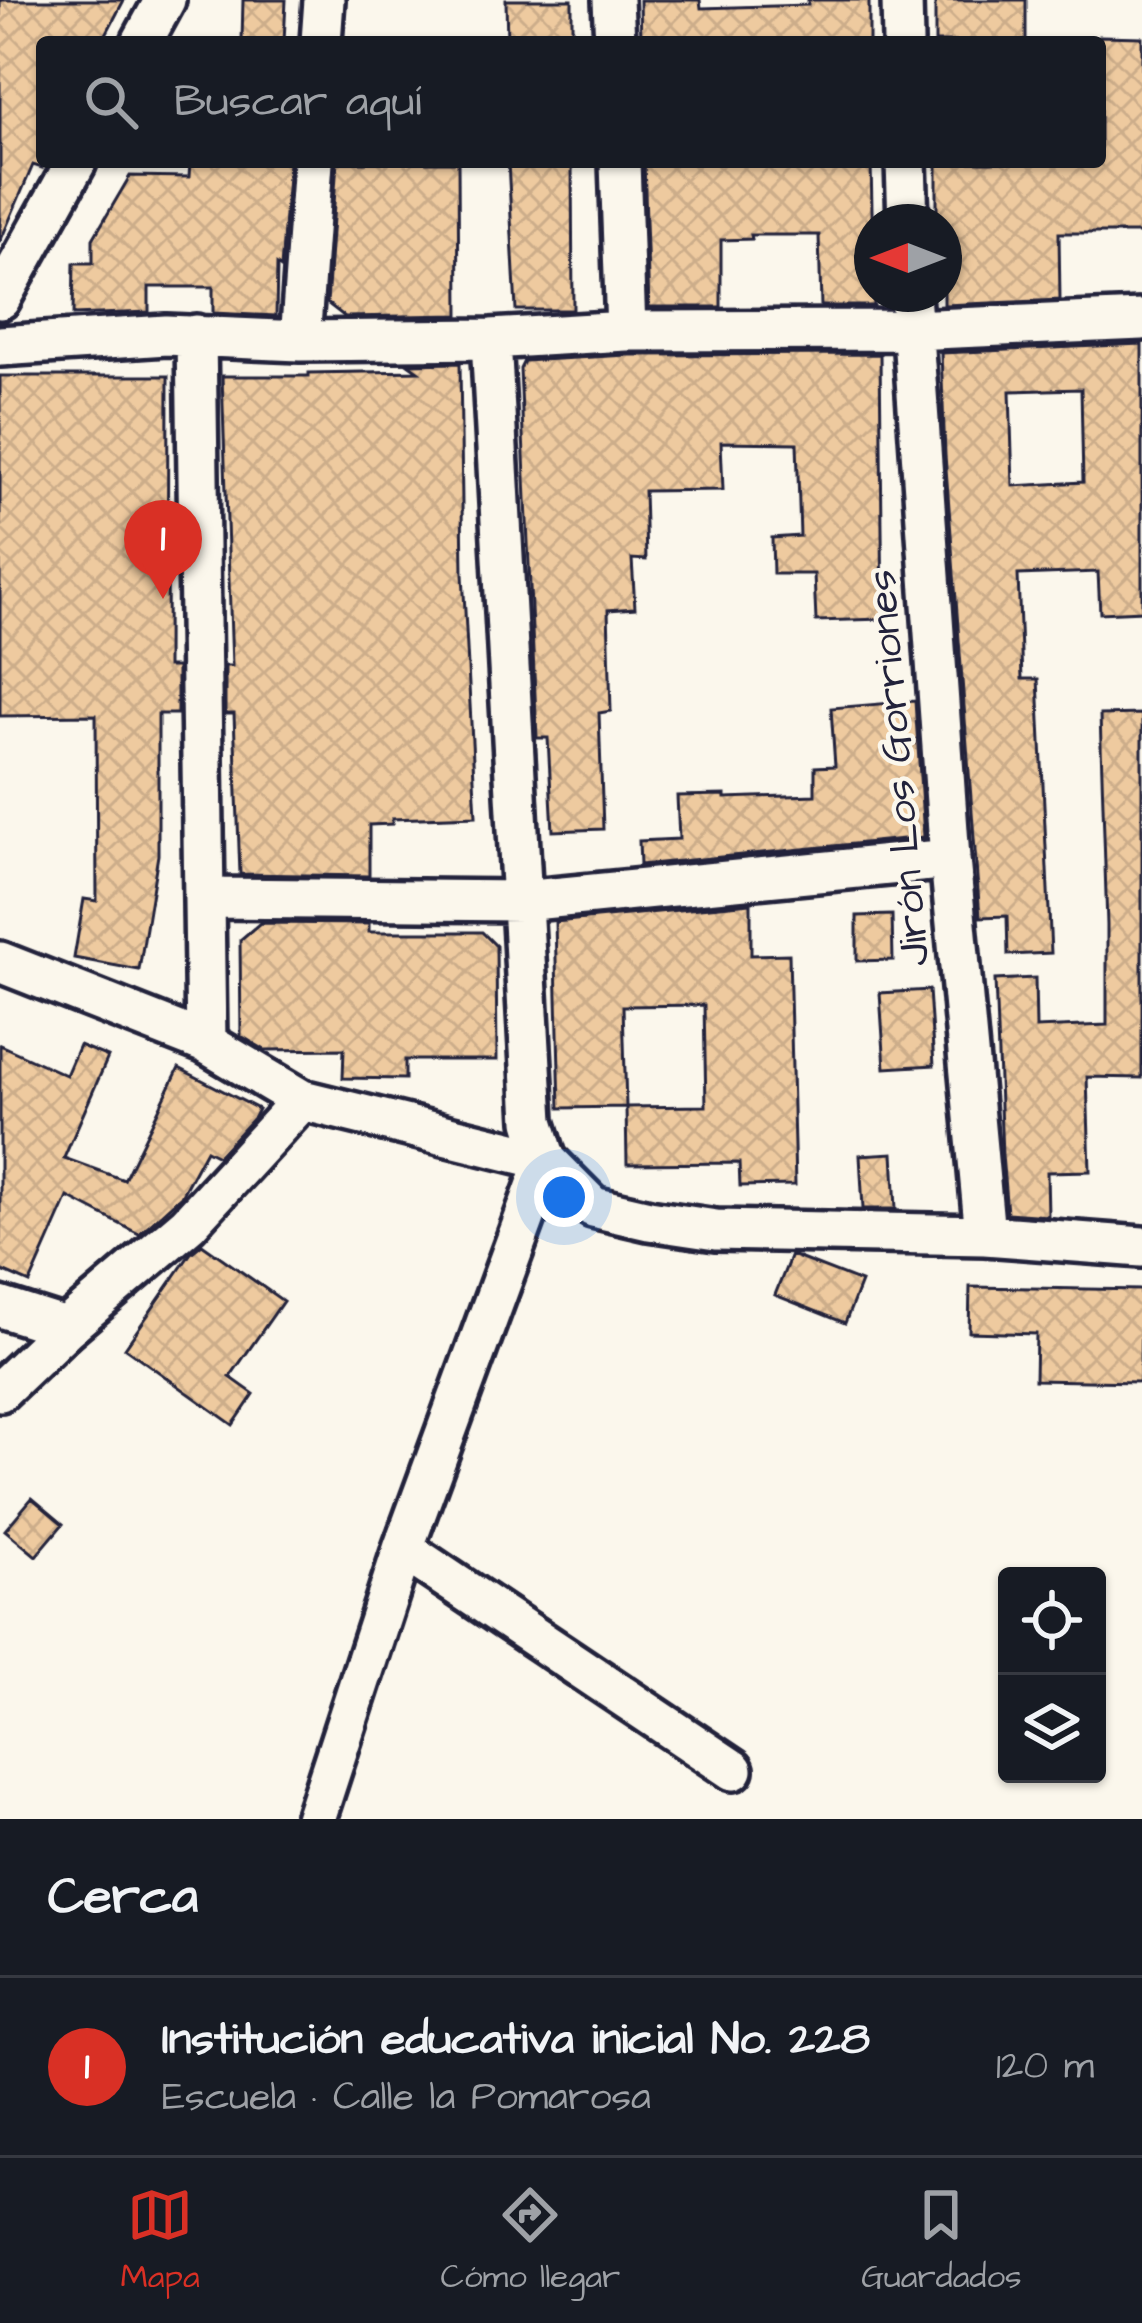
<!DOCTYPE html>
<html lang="es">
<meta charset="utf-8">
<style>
:root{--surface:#171b24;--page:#20242c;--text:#f1f3f6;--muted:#9ea1a6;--line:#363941;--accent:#d93025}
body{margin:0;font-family:"Architects Daughter",sans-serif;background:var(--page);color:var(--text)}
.controls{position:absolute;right:36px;bottom:36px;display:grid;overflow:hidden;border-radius:12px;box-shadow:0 3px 9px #0004}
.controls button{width:108px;height:108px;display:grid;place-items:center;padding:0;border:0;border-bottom:3px solid var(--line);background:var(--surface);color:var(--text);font:60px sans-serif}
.compass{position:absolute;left:854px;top:204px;width:108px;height:108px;border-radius:50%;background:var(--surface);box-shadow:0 3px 9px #0004;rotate:270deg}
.you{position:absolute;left:564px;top:1197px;width:42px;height:42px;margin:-30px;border:9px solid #fff;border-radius:50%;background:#1a73e8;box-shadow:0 0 0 18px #1a73e833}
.badge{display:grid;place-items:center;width:78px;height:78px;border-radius:50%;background:var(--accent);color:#fff;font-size:39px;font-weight:700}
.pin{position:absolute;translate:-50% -99px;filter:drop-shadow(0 3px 6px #0008)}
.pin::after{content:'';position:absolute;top:63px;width:42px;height:36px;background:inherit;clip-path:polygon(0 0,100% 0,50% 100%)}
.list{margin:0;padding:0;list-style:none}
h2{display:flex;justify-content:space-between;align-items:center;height:156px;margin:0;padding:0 48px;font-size:51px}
h2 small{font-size:39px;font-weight:400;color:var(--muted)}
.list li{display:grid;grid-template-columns:78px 1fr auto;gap:36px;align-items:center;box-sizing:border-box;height:180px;padding:0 48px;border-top:3px solid var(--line)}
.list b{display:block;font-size:45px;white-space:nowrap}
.list p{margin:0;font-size:39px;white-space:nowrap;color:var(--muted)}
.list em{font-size:39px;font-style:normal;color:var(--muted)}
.icon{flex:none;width:66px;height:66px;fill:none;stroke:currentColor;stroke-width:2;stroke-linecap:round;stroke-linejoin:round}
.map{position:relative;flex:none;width:1142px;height:1819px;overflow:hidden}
.search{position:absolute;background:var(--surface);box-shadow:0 3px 9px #0004;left:36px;right:36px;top:36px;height:132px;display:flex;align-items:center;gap:30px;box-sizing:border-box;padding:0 42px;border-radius:12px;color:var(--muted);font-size:45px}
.sheet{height:336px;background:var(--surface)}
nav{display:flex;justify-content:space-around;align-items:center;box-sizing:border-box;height:168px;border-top:3px solid var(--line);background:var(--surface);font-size:33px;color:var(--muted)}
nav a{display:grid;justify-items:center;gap:6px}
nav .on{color:var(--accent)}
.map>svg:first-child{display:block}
.building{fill:url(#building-cross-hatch);stroke:#22223b;stroke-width:3;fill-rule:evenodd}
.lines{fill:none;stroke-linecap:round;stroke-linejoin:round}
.street-casing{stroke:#22223b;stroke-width:48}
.street{stroke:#fbf7ec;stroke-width:39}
.labels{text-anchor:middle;stroke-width:9;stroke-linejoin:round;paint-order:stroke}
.street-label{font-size:42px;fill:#22223b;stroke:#fbf7ec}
</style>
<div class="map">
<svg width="1142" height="1819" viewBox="0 0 1142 1819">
<defs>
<pattern id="building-cross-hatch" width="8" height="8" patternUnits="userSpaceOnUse" patternTransform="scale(3)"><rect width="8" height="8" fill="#eeca9f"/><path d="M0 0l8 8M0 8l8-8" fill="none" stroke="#ccad8a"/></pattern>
</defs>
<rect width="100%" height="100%" fill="#fbf7ec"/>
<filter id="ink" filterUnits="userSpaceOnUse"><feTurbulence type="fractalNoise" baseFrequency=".00833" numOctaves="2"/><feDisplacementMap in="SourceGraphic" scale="24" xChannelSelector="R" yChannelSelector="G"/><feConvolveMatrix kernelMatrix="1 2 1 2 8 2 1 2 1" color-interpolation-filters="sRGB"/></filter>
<g filter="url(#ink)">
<!-- building -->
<path class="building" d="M 0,0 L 124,0 L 102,42 L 42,42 L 42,168 L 33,165 L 0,242 Z
M 243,0 L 286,0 L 284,42 L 242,42 Z
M 506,0 L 572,0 L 572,42 L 507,42 Z
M 640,0 L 700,0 L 701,8 L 808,5 L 808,0 L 869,0 L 869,42 L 641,42 Z
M 935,0 L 1026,0 L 1026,42 L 935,42 Z
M 1100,36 L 1142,37 L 1142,233 L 1059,233 L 1060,300 L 944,305 L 944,222 L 937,222 L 937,162 L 1100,162 Z
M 190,162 L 289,162 L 281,268 L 277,265 L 276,316 L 213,313 L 213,287 L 149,287 L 149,312 L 73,315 L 74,263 L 93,263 L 93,239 L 130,176 L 189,177 Z
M 337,162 L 458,162 L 459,315 L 345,317 L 327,303 Z
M 508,162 L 572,162 L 573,310 L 516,310 Z
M 644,162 L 871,162 L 874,306 L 821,306 L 819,235 L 751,235 L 752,239 L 721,240 L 721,307 L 649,307 Z
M 1142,344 L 1142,611 L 1100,613 L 1098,572 L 1018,575 L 1022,679 L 1038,679 L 1051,953 L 1008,955 L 1007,916 L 980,917 L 945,455 L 941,353 ZM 1081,389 L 1083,482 L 1013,486 L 1010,391 Z
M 880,354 L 883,619 L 816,621 L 814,574 L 773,574 L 772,538 L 800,536 L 797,443 L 721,442 L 723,490 L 644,491 L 646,560 L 632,559 L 635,608 L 608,610 L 611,711 L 599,713 L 603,829 L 553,831 L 548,738 L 537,738 L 520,369 L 524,361 L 627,355 Z
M 460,363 L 463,574 L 476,816 L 392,819 L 392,824 L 369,825 L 369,876 L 240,874 L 234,714 L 225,714 L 225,666 L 232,666 L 222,376 L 309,376 L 309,373 L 418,371 L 408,364 Z
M 0,376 L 168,376 L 167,667 L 177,667 L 177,714 L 158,714 L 158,855 L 139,970 L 74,958 L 84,899 L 97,901 L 96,715 L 0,716 Z
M 915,701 L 924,837 L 640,865 L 639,841 L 679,839 L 677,796 L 725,795 L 725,798 L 815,795 L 815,767 L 835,766 L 831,708 Z
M 1142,714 L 1142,1078 L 1087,1077 L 1090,1171 L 1047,1172 L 1048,1216 L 1007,1213 L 1002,1155 L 995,980 L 1035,978 L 1036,1028 L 1107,1025 L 1107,925 L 1100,715 Z
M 751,903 L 751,955 L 789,954 L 795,1185 L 740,1186 L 739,1163 L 627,1164 L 626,1107 L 560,1108 L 555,922 ZM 704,1005 L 706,1106 L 626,1107 L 623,1006 Z
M 892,915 L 893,960 L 857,961 L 857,916 Z
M 260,923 L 369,924 L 369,932 L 482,932 L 496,946 L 497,1060 L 405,1060 L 405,1079 L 343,1078 L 344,1049 L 265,1050 L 241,1036 L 240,940 Z
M 929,990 L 934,1065 L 885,1068 L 880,993 Z
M 0,1045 L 66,1075 L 79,1045 L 108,1057 L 64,1158 L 124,1180 L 179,1068 L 258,1109 L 254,1117 L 218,1156 L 206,1150 L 181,1196 L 139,1234 L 68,1197 L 30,1283 L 0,1270 Z
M 893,1153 L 896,1209 L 863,1209 L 860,1155 Z
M 202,1244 L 283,1301 L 230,1377 L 254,1394 L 233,1425 L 125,1348 L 191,1253 Z
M 791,1255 L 861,1282 L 845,1323 L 775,1295 Z
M 970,1287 L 1141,1290 L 1140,1382 L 1035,1380 L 1036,1334 L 969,1332 Z
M 32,1498 L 63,1524 L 36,1556 L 5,1530 Z"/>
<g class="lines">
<defs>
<path id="street" d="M 613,0 L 615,42
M 902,0 L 903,42
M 142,42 L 165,0
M 321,42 L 324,0
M 620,162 L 626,331
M 906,162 L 908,222
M 910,294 L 950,859 L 985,1235
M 0,299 L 76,162
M 196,335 L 206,1043
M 491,339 L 534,1121 L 546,1160 L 593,1207 L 649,1220 L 716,1230 L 985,1235 L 1142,1247
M 300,341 L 313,162
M 0,346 L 166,335 L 300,341 L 491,339 L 626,331 L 911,330 L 1142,320
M 204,898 L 522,901 L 950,859
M 0,962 L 206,1043 L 302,1100 L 546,1160 L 403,1549 L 315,1819
M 0,1307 L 66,1328
M 0,1391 L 66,1328 L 188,1224 L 302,1100
M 403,1549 L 733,1770"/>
</defs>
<!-- street casing -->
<use href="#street" class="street-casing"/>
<!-- street -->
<use href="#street" class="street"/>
</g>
</g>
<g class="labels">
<!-- street labels -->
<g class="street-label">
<text transform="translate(896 768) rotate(-95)" y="15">Jirón Los Gorriones</text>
</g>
</g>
</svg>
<div class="controls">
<button><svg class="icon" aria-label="locate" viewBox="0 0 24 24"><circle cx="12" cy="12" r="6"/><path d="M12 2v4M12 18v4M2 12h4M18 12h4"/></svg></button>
<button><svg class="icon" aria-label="layers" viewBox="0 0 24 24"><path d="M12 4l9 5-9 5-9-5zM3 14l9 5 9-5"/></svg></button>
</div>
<svg class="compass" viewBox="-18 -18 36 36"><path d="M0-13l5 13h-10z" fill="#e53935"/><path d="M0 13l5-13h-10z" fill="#9ea1a6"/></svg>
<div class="you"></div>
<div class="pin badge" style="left:163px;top:599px">1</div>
<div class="search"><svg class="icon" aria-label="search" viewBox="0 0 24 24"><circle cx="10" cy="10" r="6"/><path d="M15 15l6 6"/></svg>Buscar aquí</div>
</div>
<section class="sheet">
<h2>Cerca<small></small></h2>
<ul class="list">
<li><span class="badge">1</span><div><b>Institución educativa inicial No. 228</b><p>Escuela · Calle la Pomarosa</p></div><em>120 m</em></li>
</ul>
</section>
<nav>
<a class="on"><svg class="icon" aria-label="map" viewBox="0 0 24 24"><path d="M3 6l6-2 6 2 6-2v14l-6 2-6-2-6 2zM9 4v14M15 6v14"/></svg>Mapa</a>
<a><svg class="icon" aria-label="directions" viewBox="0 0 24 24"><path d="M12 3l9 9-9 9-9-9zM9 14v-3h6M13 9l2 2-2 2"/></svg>Cómo llegar</a>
<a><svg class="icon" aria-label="saved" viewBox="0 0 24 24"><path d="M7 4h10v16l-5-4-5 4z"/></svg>Guardados</a>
</nav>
